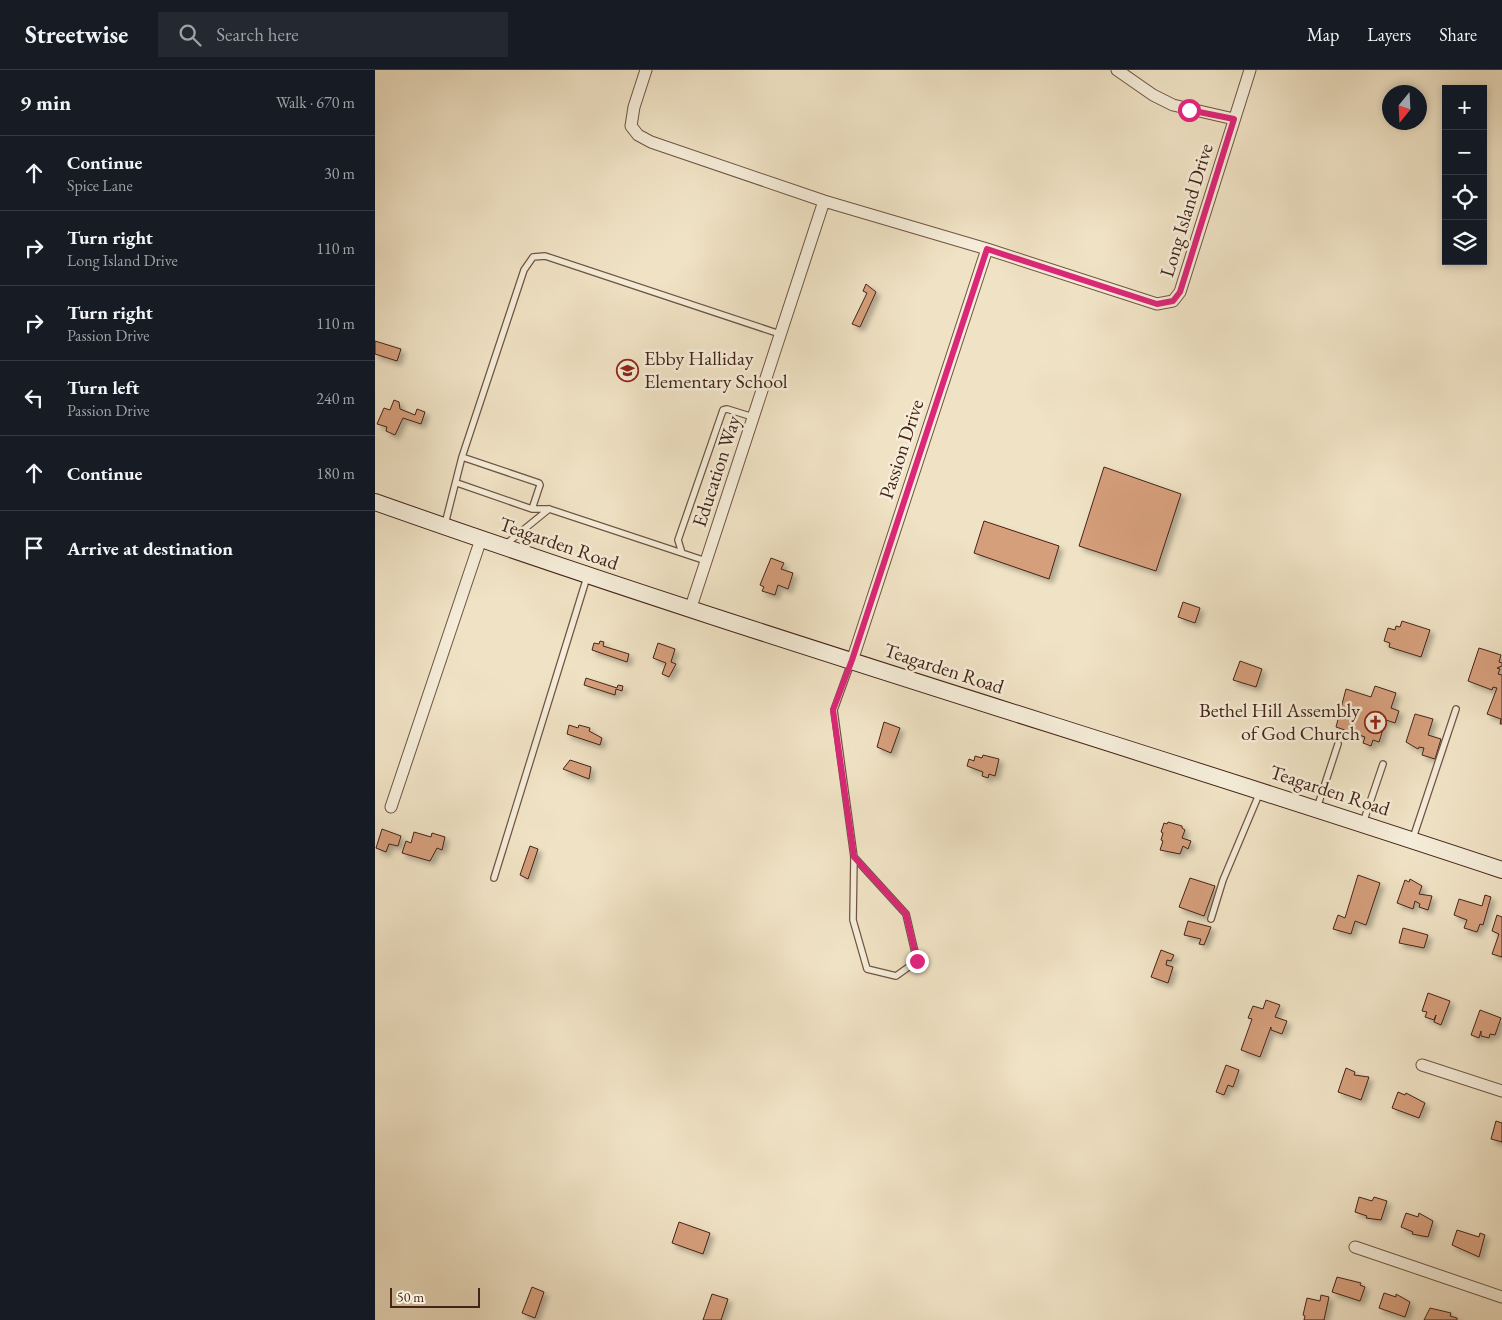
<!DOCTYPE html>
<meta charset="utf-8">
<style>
:root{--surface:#171b24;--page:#242831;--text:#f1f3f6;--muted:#9ea1a6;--line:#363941}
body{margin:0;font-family:"EB Garamond",serif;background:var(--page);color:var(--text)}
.controls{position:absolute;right:15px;top:15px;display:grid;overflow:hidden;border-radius:0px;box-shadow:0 2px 8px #0003}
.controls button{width:45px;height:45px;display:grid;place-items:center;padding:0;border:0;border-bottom:1px solid var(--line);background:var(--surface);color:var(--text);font:25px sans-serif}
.compass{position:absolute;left:1007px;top:15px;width:45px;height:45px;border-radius:50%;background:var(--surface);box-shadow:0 2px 8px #0003;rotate:198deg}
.scale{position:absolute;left:15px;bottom:12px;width:90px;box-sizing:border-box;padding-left:5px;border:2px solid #452418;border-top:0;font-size:14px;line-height:18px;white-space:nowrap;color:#452418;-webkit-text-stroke:4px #f5edd9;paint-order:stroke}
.stop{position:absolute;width:15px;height:15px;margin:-11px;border:4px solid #db2777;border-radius:50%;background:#fff}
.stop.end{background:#db2777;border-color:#fff;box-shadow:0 1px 5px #0008}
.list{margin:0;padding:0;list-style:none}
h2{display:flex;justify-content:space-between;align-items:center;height:65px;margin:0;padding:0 20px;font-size:21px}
h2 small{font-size:16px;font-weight:400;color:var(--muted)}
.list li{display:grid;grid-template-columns:32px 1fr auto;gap:15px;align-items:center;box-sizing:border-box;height:75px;padding:0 20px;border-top:1px solid var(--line)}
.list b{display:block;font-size:19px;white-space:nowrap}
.list p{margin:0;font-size:16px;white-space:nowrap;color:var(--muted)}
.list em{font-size:16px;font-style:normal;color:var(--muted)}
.icon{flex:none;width:28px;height:28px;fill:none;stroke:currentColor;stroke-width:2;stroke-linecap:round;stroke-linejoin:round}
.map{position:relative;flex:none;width:1127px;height:1250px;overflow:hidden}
header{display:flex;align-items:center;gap:30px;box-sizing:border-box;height:70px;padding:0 25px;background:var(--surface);border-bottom:1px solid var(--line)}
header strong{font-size:24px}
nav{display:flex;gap:28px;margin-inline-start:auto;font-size:18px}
.search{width:350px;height:45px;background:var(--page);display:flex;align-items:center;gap:12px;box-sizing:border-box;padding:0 18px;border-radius:0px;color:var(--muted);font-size:19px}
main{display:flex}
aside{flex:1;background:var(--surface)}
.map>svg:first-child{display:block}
.building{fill:#d69f7b;stroke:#452418;filter:url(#shadow)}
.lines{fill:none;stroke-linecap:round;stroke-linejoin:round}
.lane-casing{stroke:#705443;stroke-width:8}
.street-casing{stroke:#705443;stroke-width:13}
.secondary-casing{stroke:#452418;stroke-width:18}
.lane{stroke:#f5edd9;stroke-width:5.5}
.street{stroke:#f5edd9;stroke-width:11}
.secondary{stroke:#f5edd9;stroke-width:16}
.route{stroke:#db2777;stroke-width:6}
.labels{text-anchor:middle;stroke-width:5;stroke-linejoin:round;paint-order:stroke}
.street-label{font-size:20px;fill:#452418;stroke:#f5edd9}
.poi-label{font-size:20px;fill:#452418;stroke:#f5edd9;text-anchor:start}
</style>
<header>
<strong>Streetwise</strong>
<div class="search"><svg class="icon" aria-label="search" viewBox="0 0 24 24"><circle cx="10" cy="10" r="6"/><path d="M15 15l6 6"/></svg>Search here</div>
<nav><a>Map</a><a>Layers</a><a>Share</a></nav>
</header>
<main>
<aside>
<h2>9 min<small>Walk · 670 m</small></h2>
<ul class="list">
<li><svg class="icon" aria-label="ahead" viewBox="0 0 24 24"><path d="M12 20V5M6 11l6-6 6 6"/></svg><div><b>Continue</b><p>Spice Lane</p></div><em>30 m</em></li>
<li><svg class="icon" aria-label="right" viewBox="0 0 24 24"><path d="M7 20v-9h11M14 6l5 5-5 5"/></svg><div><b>Turn right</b><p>Long Island Drive</p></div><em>110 m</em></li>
<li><svg class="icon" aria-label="right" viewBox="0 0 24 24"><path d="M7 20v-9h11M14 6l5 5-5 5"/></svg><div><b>Turn right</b><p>Passion Drive</p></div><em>110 m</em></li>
<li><svg class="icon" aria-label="left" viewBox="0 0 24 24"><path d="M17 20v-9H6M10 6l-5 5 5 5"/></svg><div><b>Turn left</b><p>Passion Drive</p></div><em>240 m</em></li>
<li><svg class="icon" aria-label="ahead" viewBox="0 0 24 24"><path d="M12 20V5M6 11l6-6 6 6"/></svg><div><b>Continue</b></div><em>180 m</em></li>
<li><svg class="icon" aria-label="arrive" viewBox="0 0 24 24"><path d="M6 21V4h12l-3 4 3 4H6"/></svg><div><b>Arrive at destination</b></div></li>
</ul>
</aside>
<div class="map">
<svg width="1127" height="1250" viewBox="0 0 1127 1250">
<defs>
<filter id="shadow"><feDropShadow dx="4" dy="4" stdDeviation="2.5" flood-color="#0004"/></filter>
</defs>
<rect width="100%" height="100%" fill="#f0e3c5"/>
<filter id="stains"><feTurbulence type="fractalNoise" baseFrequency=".004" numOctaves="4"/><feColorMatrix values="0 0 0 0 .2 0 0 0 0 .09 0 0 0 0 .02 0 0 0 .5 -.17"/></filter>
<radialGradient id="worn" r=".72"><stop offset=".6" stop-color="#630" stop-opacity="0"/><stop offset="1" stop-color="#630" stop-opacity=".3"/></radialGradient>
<!-- building -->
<path class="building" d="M 491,214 L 501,222 L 485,257 L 477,254 L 492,223 L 488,221 Z
M 0,271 L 26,279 L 22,291 L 0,284 Z
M 19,330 L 24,332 L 25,339 L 40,345 L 42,339 L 50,342 L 46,354 L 28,348 L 20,365 L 11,361 L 12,357 L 2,354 L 9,338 L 15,340 Z
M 729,397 L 806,424 L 781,501 L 704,476 Z
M 609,451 L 684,476 L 674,509 L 599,483 Z
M 396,488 L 409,493 L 406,499 L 418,503 L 413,519 L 403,515 L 400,525 L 387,521 L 389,517 L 385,515 Z
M 808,532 L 825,538 L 820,553 L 803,547 Z
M 1027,551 L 1055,560 L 1046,587 L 1014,577 L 1015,573 L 1009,571 L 1013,558 L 1020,560 L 1021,556 L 1025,557 Z
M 225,571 L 229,572 L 228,576 L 254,584 L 252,592 L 217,580 L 219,573 L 224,574 Z
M 283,573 L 300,579 L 296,592 L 301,594 L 294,607 L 287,604 L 291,593 L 278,588 Z
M 1104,578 L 1126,585 L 1124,592 L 1127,593 L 1127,596 L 1122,598 L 1125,599 L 1123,604 L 1127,605 L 1127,654 L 1125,654 L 1126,649 L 1112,644 L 1122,618 L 1118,617 L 1117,620 L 1093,611 Z
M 865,591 L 887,599 L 881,617 L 858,610 Z
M 211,608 L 242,618 L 243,615 L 248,616 L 247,621 L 241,619 L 240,625 L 209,615 Z
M 1000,616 L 1021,623 L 1016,638 L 1024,641 L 1020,653 L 1011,650 L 1004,672 L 998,670 L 996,676 L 988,673 L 990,667 L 961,657 L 971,619 L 996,627 Z
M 1040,644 L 1058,649 L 1053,665 L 1066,669 L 1060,689 L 1047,685 L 1049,678 L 1044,677 L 1043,679 L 1031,672 Z
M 509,652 L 525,658 L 516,683 L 502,677 Z
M 194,655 L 203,658 L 204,655 L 215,658 L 214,661 L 227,668 L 225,675 L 192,664 Z
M 608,685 L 624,689 L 620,706 L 614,704 L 613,708 L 607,706 L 608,702 L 592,696 L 594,689 L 599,691 L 600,686 L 607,688 Z
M 195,690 L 216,697 L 214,709 L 188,699 Z
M 793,752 L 807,756 L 807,758 L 810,760 L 807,768 L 816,771 L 813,779 L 808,776 L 805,784 L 785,780 L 788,771 L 786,770 L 788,763 L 786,762 L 789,753 L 792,754 Z
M 7,759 L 26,766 L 23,776 L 14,774 L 11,782 L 1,778 Z
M 39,762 L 56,767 L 57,763 L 70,767 L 67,780 L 62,778 L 55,791 L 27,783 L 31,771 L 36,773 Z
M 155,776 L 163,779 L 153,809 L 145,805 Z
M 983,805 L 1005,813 L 991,855 L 980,851 L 976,864 L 958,859 L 963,845 L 970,848 Z
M 815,808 L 840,816 L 829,846 L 804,837 Z
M 1035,809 L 1047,816 L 1044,824 L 1057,826 L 1053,840 L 1044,837 L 1045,834 L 1040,831 L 1038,839 L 1022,833 L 1030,810 L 1034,812 Z
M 1110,825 L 1116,827 L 1108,855 L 1105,854 L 1102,862 L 1089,858 L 1092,850 L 1079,845 L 1084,829 L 1107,836 Z
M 1122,845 L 1127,847 L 1127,887 L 1117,884 L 1124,864 L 1117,861 Z
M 813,851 L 836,857 L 829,875 L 824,874 L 826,869 L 809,865 Z
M 1028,858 L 1053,865 L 1049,878 L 1024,873 Z
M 786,880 L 799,885 L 796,891 L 792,890 L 791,895 L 798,897 L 793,913 L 776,907 Z
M 1053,923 L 1075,931 L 1066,955 L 1059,952 L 1061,945 L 1059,950 L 1050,947 L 1052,942 L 1047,941 Z
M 891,930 L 905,935 L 900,947 L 912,951 L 907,964 L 896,960 L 896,957 L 885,987 L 866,980 L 877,949 L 873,948 L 878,936 L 888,939 Z
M 1105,940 L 1126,948 L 1120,965 L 1115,964 L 1114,968 L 1106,966 L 1106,961 L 1104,968 L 1096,965 Z
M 851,995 L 864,1000 L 858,1017 L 853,1015 L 849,1025 L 841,1022 Z
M 971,998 L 980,1002 L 979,1005 L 994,1007 L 986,1030 L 963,1022 Z
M 1023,1022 L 1030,1025 L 1031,1023 L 1050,1033 L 1044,1048 L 1017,1038 Z
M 1121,1051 L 1127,1053 L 1127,1072 L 1116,1069 Z
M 984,1127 L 997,1131 L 999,1127 L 1012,1131 L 1006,1150 L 991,1148 L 992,1146 L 980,1142 Z
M 1031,1143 L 1043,1147 L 1044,1143 L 1058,1151 L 1053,1167 L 1037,1164 L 1038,1162 L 1026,1157 Z
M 304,1152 L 335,1163 L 328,1184 L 297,1173 Z
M 1082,1160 L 1104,1167 L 1105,1163 L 1110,1165 L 1104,1187 L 1077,1175 Z
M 962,1207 L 986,1213 L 985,1215 L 990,1217 L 985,1231 L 957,1222 Z
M 157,1217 L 169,1222 L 160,1248 L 147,1243 Z
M 1009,1223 L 1021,1227 L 1021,1224 L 1035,1232 L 1030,1247 L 1004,1238 Z
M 337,1224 L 353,1229 L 346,1250 L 328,1250 Z
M 946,1225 L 954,1227 L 949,1250 L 929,1250 L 930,1246 L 928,1245 L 932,1228 L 945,1231 Z
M 1055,1238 L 1076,1243 L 1075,1246 L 1082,1248 L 1082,1250 L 1049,1250 Z"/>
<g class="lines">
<defs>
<path id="lane" d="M 87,387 L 164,413 L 165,415 L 157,439
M 82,413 L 157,439 L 174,439 L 331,491
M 70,454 L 87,387 L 149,200 L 158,187 L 170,186 L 405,264
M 131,474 L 174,439
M 307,483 L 303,470 L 348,340 L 352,339 L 378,347
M 476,593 L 459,640 L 479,787 L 478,850 L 492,899 L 521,906 L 542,891 L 531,844 L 479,787
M 942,738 L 963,674
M 988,753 L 1008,694
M 1038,768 L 1081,639
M 119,808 L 212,507
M 836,849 L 848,810 L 885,722"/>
<path id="street" d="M 271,0 L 259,37 L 256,56 L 263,65 L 276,72 L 449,131 L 612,179 L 782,234 L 798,231 L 805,222 L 875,0
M 742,0 L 778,25 L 798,35 L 859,49
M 315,540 L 449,131
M 477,591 L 612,179
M 16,737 L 106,469
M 1047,995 L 1127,1021
M 980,1177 L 1127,1227"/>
<path id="secondary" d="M 0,432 C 373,564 752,675 1127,800"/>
</defs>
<!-- lane casing -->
<use href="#lane" class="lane-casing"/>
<!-- street casing -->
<use href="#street" class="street-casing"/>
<!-- secondary casing -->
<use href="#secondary" class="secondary-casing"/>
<!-- lane -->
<use href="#lane" class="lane"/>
<!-- street -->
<use href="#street" class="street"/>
<!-- secondary -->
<use href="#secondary" class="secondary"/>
</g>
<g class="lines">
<!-- route -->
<path class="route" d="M 542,891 L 531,844 L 479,787 L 458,640 L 477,590 L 612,179 L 782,234 L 798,231 L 805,222 L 859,49 L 814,40"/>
</g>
<!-- icons -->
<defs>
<symbol id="school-ring" viewBox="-11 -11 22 22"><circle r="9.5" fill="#f5edd9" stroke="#8f2418" stroke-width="1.5"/><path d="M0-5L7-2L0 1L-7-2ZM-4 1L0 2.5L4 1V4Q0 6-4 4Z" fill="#8f2418"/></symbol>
<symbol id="church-ring" viewBox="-11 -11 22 22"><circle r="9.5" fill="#f5edd9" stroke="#8f2418" stroke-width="1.5"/><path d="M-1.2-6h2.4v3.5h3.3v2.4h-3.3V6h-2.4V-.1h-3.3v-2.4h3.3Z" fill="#8f2418"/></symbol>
</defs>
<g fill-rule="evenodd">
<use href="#school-ring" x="240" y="288" width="25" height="25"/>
<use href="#church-ring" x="988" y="640" width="25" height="25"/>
</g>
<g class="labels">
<!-- street labels -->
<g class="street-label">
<text transform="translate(811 140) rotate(-73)" y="7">Long Island Drive</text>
<text transform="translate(526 379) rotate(-72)" y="7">Passion Drive</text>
<text transform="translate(341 401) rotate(-72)" y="7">Education Way</text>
<text transform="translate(184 473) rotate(19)" y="7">Teagarden Road</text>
<text transform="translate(569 598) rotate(18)" y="7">Teagarden Road</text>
<text transform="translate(955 720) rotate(18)" y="7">Teagarden Road</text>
</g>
<!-- poi labels -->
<g class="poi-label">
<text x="269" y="295">Ebby Halliday<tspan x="269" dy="23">Elementary School</tspan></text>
<text x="985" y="647" text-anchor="end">Bethel Hill Assembly<tspan x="985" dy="23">of God Church</tspan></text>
</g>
</g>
<rect width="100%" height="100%" filter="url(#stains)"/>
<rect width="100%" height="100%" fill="url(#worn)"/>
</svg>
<div class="controls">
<button>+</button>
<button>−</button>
<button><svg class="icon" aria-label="locate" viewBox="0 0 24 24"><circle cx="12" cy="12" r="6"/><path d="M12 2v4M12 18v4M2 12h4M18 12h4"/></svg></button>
<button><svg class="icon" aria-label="layers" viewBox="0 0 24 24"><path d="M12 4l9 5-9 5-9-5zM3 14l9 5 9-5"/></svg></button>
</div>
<svg class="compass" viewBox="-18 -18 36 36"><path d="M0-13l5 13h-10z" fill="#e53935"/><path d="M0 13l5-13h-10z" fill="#9ea1a6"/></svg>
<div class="scale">50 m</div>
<div class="stop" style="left:814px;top:40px"></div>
<div class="stop end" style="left:542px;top:891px"></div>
</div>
</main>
